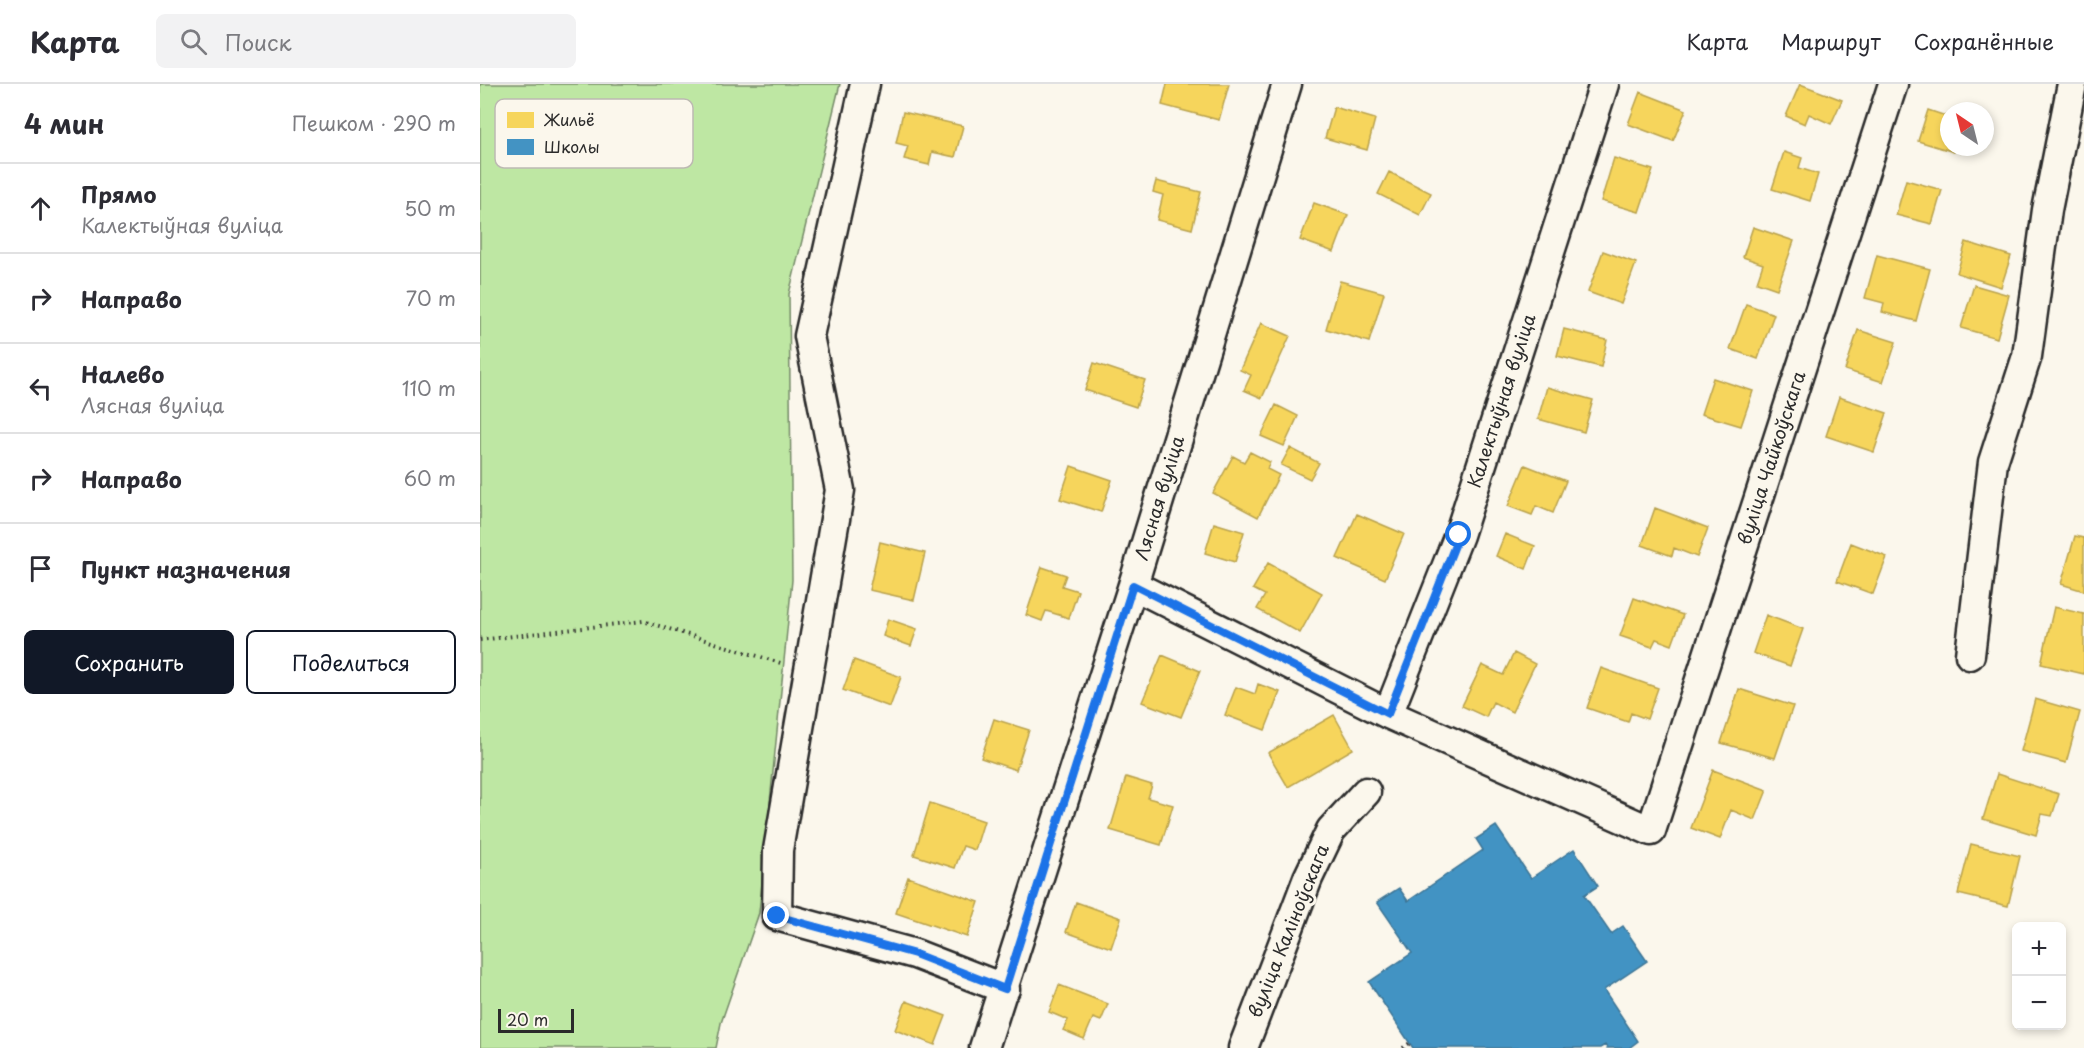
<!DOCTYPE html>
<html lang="ru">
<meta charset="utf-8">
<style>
:root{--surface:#fff;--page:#f2f2f3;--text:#2b2b33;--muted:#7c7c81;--line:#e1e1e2;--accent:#111827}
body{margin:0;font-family:"Playpen Sans",sans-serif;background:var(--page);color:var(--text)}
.controls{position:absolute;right:18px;bottom:18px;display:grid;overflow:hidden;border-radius:9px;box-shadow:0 3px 9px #0003}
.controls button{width:54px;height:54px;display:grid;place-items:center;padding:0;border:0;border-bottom:2px solid var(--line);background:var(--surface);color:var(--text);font:30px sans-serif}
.compass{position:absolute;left:1460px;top:18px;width:54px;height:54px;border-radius:50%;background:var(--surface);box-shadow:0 3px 9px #0003;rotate:325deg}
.scale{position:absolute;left:18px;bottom:15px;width:76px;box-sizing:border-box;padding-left:6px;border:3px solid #2b2b2b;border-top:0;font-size:16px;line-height:21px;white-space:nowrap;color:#2b2b2b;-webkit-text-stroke:4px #fbf7ec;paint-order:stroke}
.stop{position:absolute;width:18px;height:18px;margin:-14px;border:4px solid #1a73e8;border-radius:50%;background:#fff}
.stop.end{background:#1a73e8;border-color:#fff;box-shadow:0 2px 6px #0008}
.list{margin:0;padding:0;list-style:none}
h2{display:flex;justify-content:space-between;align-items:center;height:78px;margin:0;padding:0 24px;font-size:26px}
h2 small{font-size:20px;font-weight:400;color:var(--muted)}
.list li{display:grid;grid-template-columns:39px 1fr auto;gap:18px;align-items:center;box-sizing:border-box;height:90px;padding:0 24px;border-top:2px solid var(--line)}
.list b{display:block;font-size:22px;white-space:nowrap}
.list p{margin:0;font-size:20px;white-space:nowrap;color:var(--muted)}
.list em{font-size:20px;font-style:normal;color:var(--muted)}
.actions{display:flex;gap:12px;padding:18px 24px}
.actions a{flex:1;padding:14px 0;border:2px solid var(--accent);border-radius:9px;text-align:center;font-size:21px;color:var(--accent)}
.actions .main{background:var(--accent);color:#fff}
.icon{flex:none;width:33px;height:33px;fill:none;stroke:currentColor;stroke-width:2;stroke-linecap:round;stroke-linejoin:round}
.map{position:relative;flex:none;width:1604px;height:964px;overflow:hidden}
header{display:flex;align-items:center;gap:36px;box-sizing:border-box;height:84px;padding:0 30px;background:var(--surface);border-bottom:2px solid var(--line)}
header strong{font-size:28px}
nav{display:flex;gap:33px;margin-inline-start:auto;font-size:21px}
.search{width:420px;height:54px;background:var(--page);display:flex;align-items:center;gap:15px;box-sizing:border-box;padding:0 21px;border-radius:9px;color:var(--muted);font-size:22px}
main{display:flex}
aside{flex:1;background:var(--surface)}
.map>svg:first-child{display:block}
.green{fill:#bee7a3;stroke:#748967;stroke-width:1.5}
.homes{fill:#f6d55c;stroke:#b9a24d;stroke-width:1.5}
.schools{fill:#4393c3;stroke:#3c7495;stroke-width:1.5}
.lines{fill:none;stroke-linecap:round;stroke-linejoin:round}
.minor-casing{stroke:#2b2b2b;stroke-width:33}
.path{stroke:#2b2b2b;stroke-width:4;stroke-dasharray:1.5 4.5;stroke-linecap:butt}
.minor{stroke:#fbf7ec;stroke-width:28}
.route{stroke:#1a73e8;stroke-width:8}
.labels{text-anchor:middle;stroke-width:6;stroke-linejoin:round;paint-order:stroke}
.street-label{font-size:18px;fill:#2b2b2b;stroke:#fbf7ec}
.key{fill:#fbf7ec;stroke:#bdbab2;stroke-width:1.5}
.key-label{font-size:16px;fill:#2b2b2b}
</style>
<header>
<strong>Карта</strong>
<div class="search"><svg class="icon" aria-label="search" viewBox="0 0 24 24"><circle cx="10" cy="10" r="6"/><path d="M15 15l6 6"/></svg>Поиск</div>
<nav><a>Карта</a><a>Маршрут</a><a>Сохранённые</a></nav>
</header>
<main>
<aside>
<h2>4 мин<small>Пешком · 290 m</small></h2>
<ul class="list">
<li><svg class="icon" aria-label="ahead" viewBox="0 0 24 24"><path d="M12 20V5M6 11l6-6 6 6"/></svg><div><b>Прямо</b><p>Калектыўная вуліца</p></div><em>50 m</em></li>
<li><svg class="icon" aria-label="right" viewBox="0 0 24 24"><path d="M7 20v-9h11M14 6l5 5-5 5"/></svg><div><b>Направо</b></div><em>70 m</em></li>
<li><svg class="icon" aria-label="left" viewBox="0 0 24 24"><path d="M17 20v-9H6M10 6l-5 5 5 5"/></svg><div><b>Налево</b><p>Лясная вуліца</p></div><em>110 m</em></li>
<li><svg class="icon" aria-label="right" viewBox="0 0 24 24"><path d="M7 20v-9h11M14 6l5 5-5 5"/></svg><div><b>Направо</b></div><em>60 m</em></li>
<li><svg class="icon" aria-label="arrive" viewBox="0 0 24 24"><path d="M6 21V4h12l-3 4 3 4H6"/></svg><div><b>Пункт назначения</b></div></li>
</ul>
<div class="actions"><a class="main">Сохранить</a><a>Поделиться</a></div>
</aside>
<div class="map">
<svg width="1604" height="964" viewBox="0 0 1604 964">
<rect width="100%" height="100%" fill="#fbf7ec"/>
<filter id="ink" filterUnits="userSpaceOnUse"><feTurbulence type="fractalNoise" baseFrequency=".0167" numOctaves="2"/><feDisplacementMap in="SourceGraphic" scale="12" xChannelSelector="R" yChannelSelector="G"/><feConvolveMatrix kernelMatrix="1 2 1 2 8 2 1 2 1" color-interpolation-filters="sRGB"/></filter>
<g filter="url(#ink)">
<!-- green -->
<path class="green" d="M 0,0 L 360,0 L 309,210 L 312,496 L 279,829 L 241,939 L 236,964 L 0,964 Z"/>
<!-- homes -->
<path class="homes" d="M 687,0 L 749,0 L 739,36 L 682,21 Z
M 1320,0 L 1362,16 L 1351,40 L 1329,30 L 1325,40 L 1306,32 Z
M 1160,8 L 1206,26 L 1193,57 L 1148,40 Z
M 854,23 L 895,35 L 887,66 L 845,54 Z
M 1448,26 L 1469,33 L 1469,63 L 1476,63 L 1474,68 L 1438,57 Z
M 423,28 L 483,42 L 475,73 L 452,68 L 449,81 L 424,75 L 428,62 L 416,59 Z
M 1304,68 L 1322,74 L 1319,84 L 1338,90 L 1330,117 L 1292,105 Z
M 1134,74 L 1173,86 L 1159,128 L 1121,117 Z
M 909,88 L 951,109 L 940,131 L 898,110 Z
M 1426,96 L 1462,106 L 1452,140 L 1416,131 Z
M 676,97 L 721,108 L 712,145 L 677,136 L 683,111 L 673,108 Z
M 834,119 L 868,131 L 854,168 L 820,156 Z
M 1273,143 L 1314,157 L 1297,205 L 1277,198 L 1283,180 L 1263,173 Z
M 1486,158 L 1531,172 L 1521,203 L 1477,189 Z
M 1123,167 L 1156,179 L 1141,220 L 1108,208 Z
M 1397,171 L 1450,185 L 1436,237 L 1402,228 L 1404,219 L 1385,214 Z
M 860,197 L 904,209 L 889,258 L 846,245 Z
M 1494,201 L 1529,211 L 1517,254 L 1481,244 Z
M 1266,220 L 1294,230 L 1278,275 L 1250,265 Z
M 781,239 L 810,252 L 782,314 L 764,306 L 771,291 L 760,286 Z
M 1084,245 L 1127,256 L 1121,283 L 1077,272 Z
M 1378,246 L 1416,258 L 1403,298 L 1365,286 Z
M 614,279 L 665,296 L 656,323 L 605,306 Z
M 1233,294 L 1273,307 L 1261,342 L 1221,330 Z
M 1067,303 L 1113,316 L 1104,348 L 1058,335 Z
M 1359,313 L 1407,329 L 1394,368 L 1346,352 Z
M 796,321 L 818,332 L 804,362 L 781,352 Z
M 810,364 L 839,379 L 830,395 L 801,381 Z
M 770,368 L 790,378 L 787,385 L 799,391 L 778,433 L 733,409 L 753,372 L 764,378 Z
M 1045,381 L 1086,397 L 1073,429 L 1056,422 L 1052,431 L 1028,422 Z
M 591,382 L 632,396 L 621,428 L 580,415 Z
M 1175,424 L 1228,444 L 1217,473 L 1194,464 L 1192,472 L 1162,461 Z
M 877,430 L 924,450 L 905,495 L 857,474 Z
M 734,439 L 764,448 L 755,478 L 725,469 Z
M 1025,450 L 1055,462 L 1046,485 L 1016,472 Z
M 1595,452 L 1604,454 L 1604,507 L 1581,500 Z
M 400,458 L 445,469 L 434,516 L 389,506 Z
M 1371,459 L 1407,473 L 1393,510 L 1357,497 Z
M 788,479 L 842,509 L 820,549 L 777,525 L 785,511 L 773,505 Z
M 562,483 L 586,491 L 582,502 L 598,507 L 589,534 L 566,527 L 562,537 L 546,531 Z
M 1154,514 L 1203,531 L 1192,561 L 1176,555 L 1172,563 L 1140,552 Z
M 1574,523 L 1604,530 L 1604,590 L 1561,580 Z
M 1286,531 L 1323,545 L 1310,582 L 1273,569 Z
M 408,535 L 437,545 L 431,562 L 403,552 Z
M 1034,569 L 1055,580 L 1032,628 L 1013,618 L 1006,633 L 982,622 L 1002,581 L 1023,591 Z
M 682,571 L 720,587 L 701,633 L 662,618 Z
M 374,576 L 421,593 L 410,623 L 363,606 Z
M 1121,584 L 1178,604 L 1167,635 L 1151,629 L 1148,638 L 1107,624 Z
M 778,600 L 800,608 L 785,646 L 745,631 L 756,603 L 775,610 Z
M 1259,605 L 1313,622 L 1295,674 L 1241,659 Z
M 1555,615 L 1600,628 L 1586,679 L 1541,667 Z
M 854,631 L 873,665 L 808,703 L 788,669 Z
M 514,635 L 549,646 L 536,686 L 501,674 Z
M 1233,686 L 1287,706 L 1275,736 L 1251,726 L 1240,755 L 1211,744 Z
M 1517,690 L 1579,710 L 1572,732 L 1562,730 L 1556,751 L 1503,735 Z
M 646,693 L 672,701 L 668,714 L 693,721 L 681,761 L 630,746 Z
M 450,719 L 504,737 L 495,766 L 483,762 L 475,784 L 434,771 Z
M 1491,760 L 1540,772 L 1528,822 L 1478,810 Z
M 428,793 L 499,818 L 487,853 L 416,829 Z
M 596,818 L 641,834 L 631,864 L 586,848 Z
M 579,901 L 628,920 L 621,937 L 613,934 L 604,955 L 583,946 L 588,936 L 569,928 Z
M 426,917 L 466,932 L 455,961 L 415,946 Z"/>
<!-- schools -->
<path class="schools" d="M 1016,742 L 1051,794 L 1094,765 L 1118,802 L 1104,811 L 1131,850 L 1143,842 L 1167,877 L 1124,906 L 1158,957 L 1149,964 L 1127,964 L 1125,961 L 1120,964 L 933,964 L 889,898 L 932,869 L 897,818 L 919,804 L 928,817 L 1003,766 L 996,755 Z"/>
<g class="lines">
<defs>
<path id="minor" d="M 385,0 L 329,252 L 360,406 L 298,766 L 297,832 L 435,870 L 525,905
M 653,501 L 908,630 L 1171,747 L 1413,0
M 1490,571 L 1513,378 L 1547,272 L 1567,126 L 1592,0
M 908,630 L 979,451 L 1124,0
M 504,964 L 653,501 L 807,0
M 763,964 L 828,794 L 851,746 L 886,708"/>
</defs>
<!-- minor casing -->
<use href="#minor" class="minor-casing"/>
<!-- path -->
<path class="path" d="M 0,556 L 163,537 L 304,580
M 923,964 L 930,959"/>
<!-- minor -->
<use href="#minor" class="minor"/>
</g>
</g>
<g class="lines" filter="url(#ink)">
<!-- route -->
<path class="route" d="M 297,832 L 435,870 L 525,905 L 653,501 L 908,630 L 979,451"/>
</g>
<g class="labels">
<!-- street labels -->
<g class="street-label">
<text transform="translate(1022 317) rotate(-72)" y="6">Калектыўная вуліца</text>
<text transform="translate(1292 374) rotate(-72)" y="6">вуліца Чайкоўскага</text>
<text transform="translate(680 414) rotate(-73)" y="6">Лясная вуліца</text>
<text transform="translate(809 847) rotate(-68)" y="6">вуліца Каліноўскага</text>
</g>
</g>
<!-- legend -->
<rect x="15" y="15" width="198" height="69" rx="9" class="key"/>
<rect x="27" y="28" width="27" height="16" fill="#f6d55c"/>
<rect x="27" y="55" width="27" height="16" fill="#4393c3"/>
<g class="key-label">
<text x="64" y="42">Жильё</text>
<text x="64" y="69">Школы</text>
</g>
</svg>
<div class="controls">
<button>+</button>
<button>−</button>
</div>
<svg class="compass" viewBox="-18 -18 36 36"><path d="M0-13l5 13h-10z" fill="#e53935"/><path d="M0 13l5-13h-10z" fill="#7c7c81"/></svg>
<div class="scale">20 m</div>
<div class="stop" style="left:979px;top:451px"></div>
<div class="stop end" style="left:297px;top:832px"></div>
</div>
</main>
